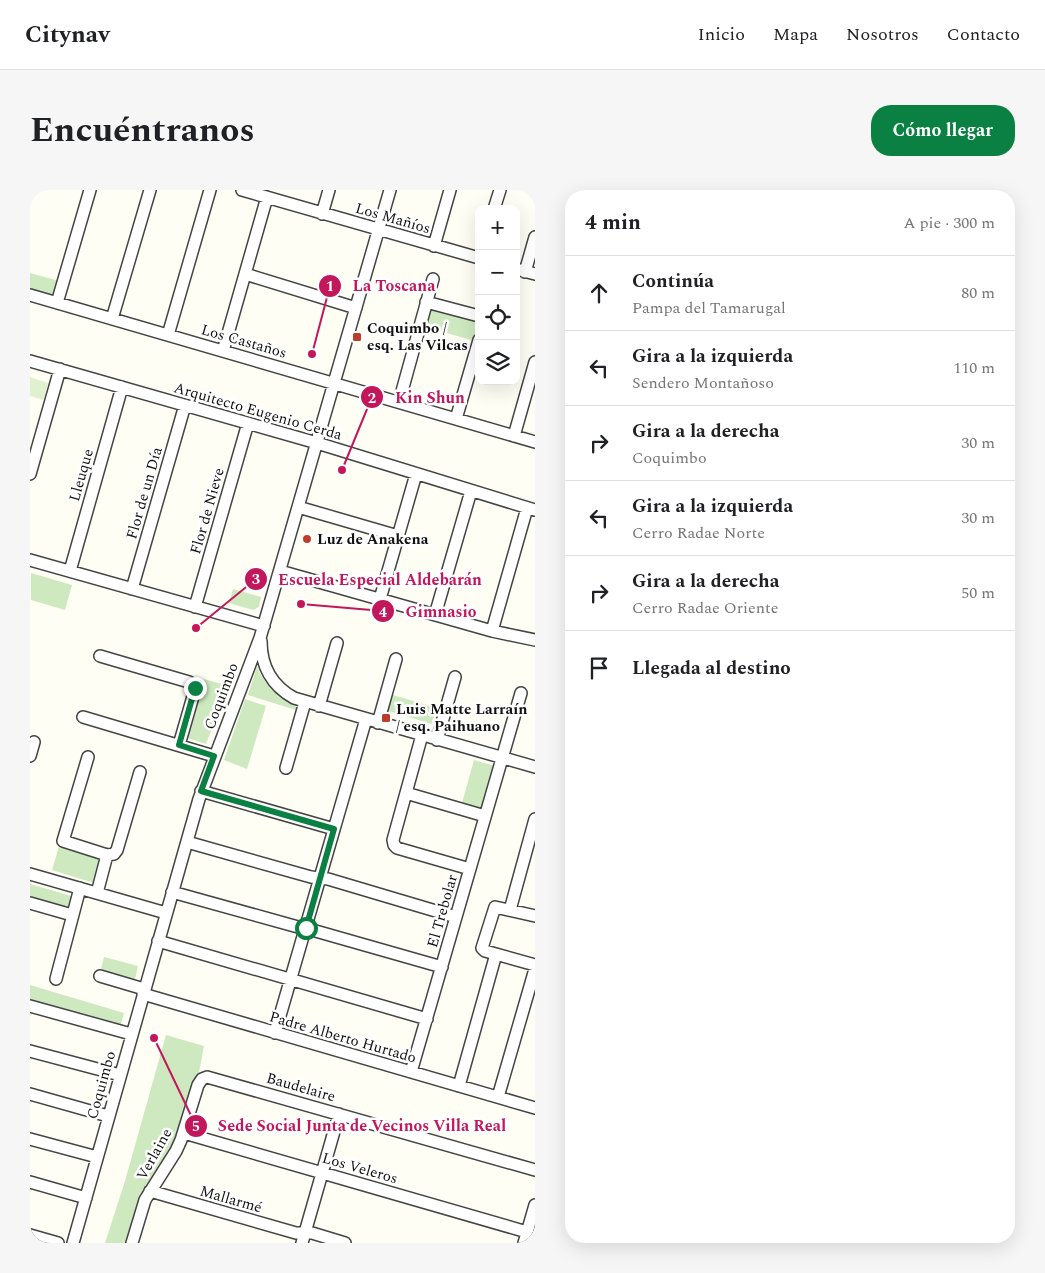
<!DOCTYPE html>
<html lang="es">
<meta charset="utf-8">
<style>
:root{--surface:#fff;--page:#f6f6f6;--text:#202124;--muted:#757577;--line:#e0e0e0;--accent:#0b8043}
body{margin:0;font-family:Spectral,serif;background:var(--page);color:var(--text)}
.controls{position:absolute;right:15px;top:15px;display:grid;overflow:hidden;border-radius:10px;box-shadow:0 5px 20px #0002}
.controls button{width:45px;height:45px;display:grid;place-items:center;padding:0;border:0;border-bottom:1px solid var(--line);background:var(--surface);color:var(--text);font:25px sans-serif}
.stop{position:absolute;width:15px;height:15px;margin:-11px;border:4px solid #0b8043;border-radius:50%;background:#fff}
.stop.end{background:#0b8043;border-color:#fff;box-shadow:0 1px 5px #0008}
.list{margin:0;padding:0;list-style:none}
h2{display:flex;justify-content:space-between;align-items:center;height:65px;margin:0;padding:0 20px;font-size:21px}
h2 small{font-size:16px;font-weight:400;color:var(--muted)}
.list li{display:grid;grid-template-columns:32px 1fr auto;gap:15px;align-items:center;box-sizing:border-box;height:75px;padding:0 20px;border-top:1px solid var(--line)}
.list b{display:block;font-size:19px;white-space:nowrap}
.list p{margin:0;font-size:16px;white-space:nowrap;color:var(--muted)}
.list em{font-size:16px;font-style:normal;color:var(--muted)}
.icon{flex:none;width:28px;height:28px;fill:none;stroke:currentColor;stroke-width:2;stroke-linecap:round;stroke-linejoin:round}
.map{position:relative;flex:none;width:505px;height:1053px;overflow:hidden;border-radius:20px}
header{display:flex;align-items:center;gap:30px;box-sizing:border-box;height:70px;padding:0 25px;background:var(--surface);border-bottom:1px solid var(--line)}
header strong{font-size:24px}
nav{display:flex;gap:28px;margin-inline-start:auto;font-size:18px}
.intro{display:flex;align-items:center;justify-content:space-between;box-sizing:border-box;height:120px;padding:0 30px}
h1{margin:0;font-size:35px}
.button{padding:12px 22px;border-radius:20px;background:var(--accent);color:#fff;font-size:18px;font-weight:700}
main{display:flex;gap:30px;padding:0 30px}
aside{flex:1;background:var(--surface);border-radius:20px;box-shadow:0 5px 20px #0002}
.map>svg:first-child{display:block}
.green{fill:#cee9bf}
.pitch{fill:#e0f1d0}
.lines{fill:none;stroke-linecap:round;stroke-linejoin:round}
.minor-casing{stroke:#444;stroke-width:14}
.minor{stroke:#fff;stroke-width:11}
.route{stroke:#0b8043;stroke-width:6}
.poi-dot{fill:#be3c2c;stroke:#fff;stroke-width:2}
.labels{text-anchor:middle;stroke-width:5;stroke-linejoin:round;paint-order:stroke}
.street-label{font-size:15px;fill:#111;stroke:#fff}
.poi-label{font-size:15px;font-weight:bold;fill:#111;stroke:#fff;text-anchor:start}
.leader{fill:none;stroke:#c2185b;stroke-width:2}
.callout-dot{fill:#c2185b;stroke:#fff;stroke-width:2}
.mark-label{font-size:15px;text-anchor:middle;font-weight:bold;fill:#fff}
.callout-label{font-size:16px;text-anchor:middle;font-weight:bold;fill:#c2185b;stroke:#fff;stroke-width:5;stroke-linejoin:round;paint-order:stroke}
</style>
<header>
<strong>Citynav</strong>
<nav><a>Inicio</a><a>Mapa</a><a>Nosotros</a><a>Contacto</a></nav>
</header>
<div class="intro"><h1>Encuéntranos</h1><a class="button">Cómo llegar</a></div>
<main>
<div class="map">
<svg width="505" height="1053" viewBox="0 0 505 1053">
<rect width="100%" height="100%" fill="#fffef5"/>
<!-- green -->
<path class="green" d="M 0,83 L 29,91 L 24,106 L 0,99 Z
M 400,116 L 449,130 L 449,137 L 445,151 L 395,137 Z
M 1,383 L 42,395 L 35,420 L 1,410 Z
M 203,399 L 231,407 L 229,417 L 223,420 L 199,413 Z
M 227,476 C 233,495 250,505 267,513 L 266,520 L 218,505 Z
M 174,489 L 199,496 L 176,554 L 157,548 Z
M 363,505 L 407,518 L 402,534 L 358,521 Z
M 215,509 L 236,516 L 217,579 L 194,570 Z
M 444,570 L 465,576 L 453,619 L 432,613 Z
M 29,656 L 71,669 L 64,693 L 22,680 Z
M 0,694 L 41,706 L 39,715 L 34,718 L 0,709 Z
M 74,767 L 108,776 L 104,793 L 70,783 Z
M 0,795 L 94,823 L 90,838 L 0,813 Z
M 136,845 L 174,856 L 169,882 L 164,889 L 149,943 L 97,1053 L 75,1053 L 95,991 Z"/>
<!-- pitch -->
<path class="pitch" d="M 0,187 L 18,193 L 13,210 L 0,206 Z"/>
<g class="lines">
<defs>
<path id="minor" d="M 212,0 L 449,68
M 464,19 L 470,0
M 292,24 L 299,0
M 404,56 L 420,0
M 486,79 L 505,84
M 495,82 L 505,47
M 215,84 L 326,118
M 0,105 L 505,252
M 396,112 L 449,126
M 27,113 L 60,0
M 82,129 L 120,0
M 138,145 L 180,0
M 193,161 L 237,7
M 0,171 L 287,253 L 505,320
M 369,212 L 403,89
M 426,229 L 449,150
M 484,246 L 505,172
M 0,284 L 30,179
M 268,317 L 368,346
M 0,370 L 234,436
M 40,381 L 92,197
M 250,381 L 462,441 L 505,450
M 102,399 L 155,215
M 350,409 L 386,284
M 165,417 L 218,233
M 405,425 L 441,301
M 462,441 L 497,318
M 231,451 C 231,476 242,496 264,508 L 505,577
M 70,466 L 159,492 C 164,494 165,498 164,503 L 149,555
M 289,516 L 307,453
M 53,527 L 184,566
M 348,533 L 366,469
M 392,545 L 363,650 L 364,655 L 367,658 L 440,679
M 407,550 L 425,487
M 0,566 L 4,552
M 58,567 L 33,651 L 77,665 L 84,664 L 87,660 L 110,582
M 256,578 L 275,512
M 171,601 L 304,639
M 376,603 L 455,626
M 157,652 L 281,687 L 298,689 L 426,727
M 0,684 L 136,723
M 142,702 L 268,737 L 275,738 L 412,777
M 67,703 L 77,665
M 0,713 L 42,725
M 480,720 L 505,629
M 505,726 L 465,717 L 452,758 L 455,761 L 505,775
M 128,751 L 397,829
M 70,786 L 114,799
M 26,789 L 50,698
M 113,804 L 505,918
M 0,816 L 101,844
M 245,843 L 336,529
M 0,861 L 90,885
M 381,882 L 491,503
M 429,896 L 466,764
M 0,904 L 78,926
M 468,907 L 505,779
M 154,943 L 497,1042
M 0,949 L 67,967
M 0,992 L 56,1008
M 120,1001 L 266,1043 L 282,1043 L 315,1053
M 0,1045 L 28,1053
M 43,1053 L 169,609 L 230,448 L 360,0
M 102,1053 L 115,1010 L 146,961 L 151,950 L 168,895 L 172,889 L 177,887 L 505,980
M 272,1053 L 309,924
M 494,1053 L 505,1015"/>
</defs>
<!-- minor casing -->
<use href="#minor" class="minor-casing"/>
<!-- minor -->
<use href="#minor" class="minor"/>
</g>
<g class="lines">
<!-- route -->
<path class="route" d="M 165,498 L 149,555 L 184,566 L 171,601 L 304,639 L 276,738"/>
</g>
<!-- markers -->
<g class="poi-dot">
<rect x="322" y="142" width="10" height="10" rx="2.5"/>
<circle cx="277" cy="349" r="5"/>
<rect x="351" y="523" width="10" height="10" rx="2.5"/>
</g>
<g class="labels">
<!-- street labels -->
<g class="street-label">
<text transform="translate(363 28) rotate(16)" y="5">Los Mañíos</text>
<text transform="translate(214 151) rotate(16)" y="5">Los Castaños</text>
<text transform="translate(228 221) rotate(16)" y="5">Arquitecto Eugenio Cerda</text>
<text transform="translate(51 285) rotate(-74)" y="5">Lleuque</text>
<text transform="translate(114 303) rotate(-74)" y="5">Flor de un Día</text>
<text transform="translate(177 321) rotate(-74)" y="5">Flor de Nieve</text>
<text transform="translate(191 506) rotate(-69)" y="5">Coquimbo</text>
<text transform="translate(412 721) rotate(-74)" y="5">El Trebolar</text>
<text transform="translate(313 847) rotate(16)" y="5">Padre Alberto Hurtado</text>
<text transform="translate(71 895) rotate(-74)" y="5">Coquimbo</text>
<text transform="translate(271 897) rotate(16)" y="5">Baudelaire</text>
<text transform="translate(124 964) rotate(-61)" y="5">Verlaine</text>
<text transform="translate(330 978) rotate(16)" y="5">Los Veleros</text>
<text transform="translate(201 1009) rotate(16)" y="5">Mallarmé</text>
</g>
<!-- poi labels -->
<g class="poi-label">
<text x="337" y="143">Coquimbo /<tspan x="337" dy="17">esq. Las Vilcas</tspan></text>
<text x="287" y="354">Luz de Anakena</text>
<text x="366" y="524">Luis Matte Larraín<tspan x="366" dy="17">/ esq. Paihuano</tspan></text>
</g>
</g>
<!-- callouts -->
<path class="leader" d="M282 164L300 96M312 280L342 207M166 438L226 389M271 414L353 421M124 848L166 936"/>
<g class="callout-dot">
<circle cx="282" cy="164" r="5"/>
<circle cx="312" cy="280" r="5"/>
<circle cx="166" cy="438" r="5"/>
<circle cx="271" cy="414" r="5"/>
<circle cx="124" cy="848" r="5"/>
<circle cx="300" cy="96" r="12"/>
<circle cx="342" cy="207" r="12"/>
<circle cx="226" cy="389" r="12"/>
<circle cx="353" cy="421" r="12"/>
<circle cx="166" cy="936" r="12"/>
</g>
<g class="mark-label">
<text x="300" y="101">1</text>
<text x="342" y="213">2</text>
<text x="226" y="394">3</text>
<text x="353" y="427">4</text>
<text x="166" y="941">5</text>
</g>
<g class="callout-label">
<text x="364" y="101">La Toscana</text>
<text x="400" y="213">Kin Shun</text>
<text x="350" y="395">Escuela Especial Aldebarán</text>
<text x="411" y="427">Gimnasio</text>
<text x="332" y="941">Sede Social Junta de Vecinos Villa Real</text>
</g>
</svg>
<div class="controls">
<button>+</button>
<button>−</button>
<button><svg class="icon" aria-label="locate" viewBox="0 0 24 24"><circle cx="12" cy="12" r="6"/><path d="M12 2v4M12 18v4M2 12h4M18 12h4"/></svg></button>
<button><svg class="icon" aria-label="layers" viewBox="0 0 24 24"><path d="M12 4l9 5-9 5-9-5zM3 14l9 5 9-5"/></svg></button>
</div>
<div class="stop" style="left:276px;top:738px"></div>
<div class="stop end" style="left:165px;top:498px"></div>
</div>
<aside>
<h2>4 min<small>A pie · 300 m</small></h2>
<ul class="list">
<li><svg class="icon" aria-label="ahead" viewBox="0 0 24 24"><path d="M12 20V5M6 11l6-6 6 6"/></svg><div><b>Continúa</b><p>Pampa del Tamarugal</p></div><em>80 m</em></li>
<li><svg class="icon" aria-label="left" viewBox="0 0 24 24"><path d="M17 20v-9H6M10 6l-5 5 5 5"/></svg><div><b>Gira a la izquierda</b><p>Sendero Montañoso</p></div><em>110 m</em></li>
<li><svg class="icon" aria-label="right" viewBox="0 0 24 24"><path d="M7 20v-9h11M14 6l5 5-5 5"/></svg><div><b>Gira a la derecha</b><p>Coquimbo</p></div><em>30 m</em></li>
<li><svg class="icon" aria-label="left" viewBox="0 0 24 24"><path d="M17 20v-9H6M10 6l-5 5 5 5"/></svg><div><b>Gira a la izquierda</b><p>Cerro Radae Norte</p></div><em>30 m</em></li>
<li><svg class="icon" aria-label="right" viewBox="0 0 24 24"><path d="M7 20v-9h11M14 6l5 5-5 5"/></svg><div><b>Gira a la derecha</b><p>Cerro Radae Oriente</p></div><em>50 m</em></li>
<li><svg class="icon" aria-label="arrive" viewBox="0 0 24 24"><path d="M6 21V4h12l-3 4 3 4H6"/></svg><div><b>Llegada al destino</b></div></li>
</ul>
</aside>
</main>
